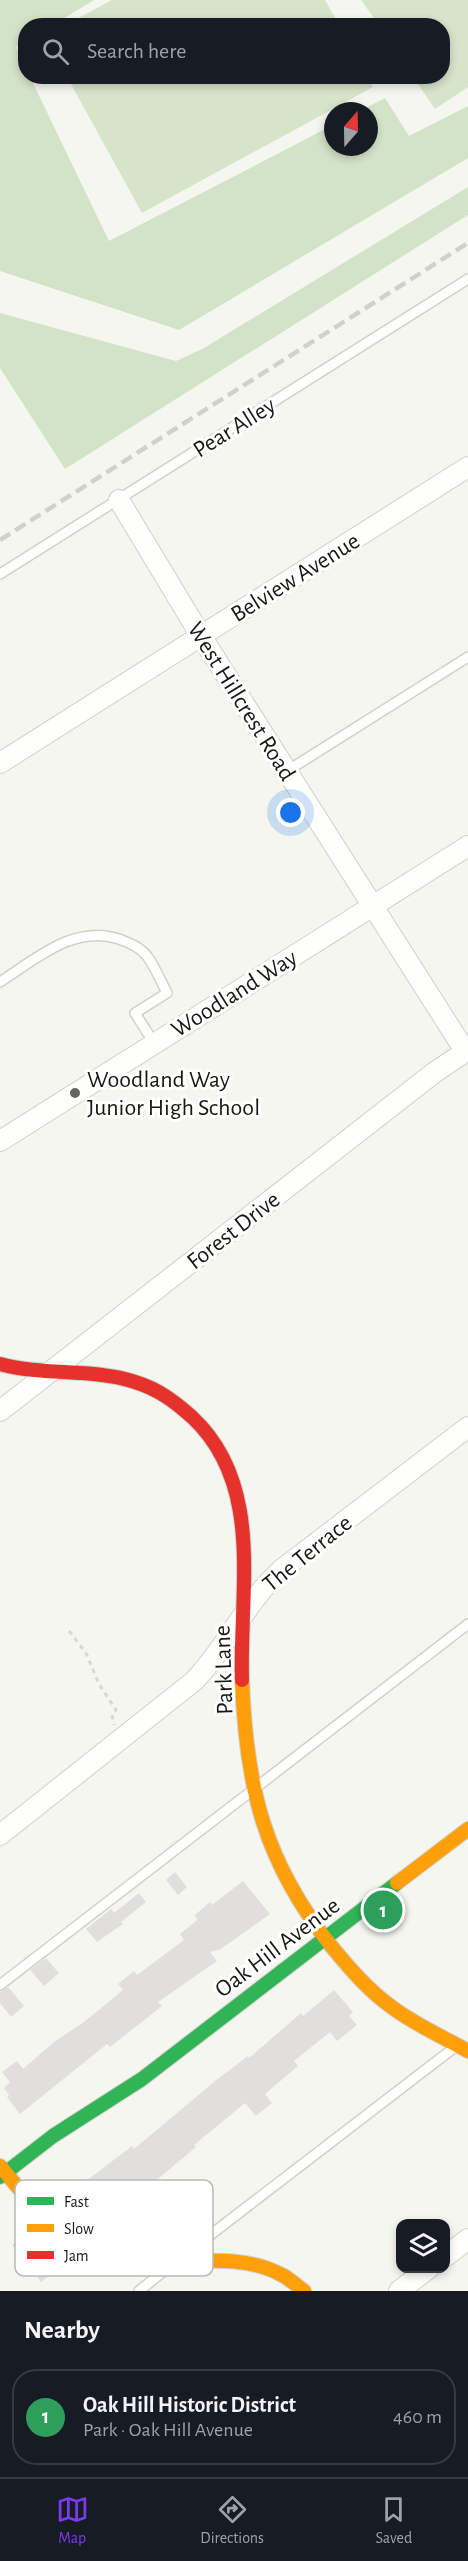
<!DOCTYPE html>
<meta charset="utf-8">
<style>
:root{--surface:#171b24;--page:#242831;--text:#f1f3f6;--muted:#9ea1a6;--line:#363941;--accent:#7c3aed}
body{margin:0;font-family:"Alegreya Sans",sans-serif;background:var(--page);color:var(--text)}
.controls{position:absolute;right:18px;bottom:18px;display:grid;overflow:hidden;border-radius:12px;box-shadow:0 3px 9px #0003}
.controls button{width:54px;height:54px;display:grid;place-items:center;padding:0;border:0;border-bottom:2px solid var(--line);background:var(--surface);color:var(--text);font:30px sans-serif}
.compass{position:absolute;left:324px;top:102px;width:54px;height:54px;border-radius:50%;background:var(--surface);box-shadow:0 3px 9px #0003;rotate:20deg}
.you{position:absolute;left:291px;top:813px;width:21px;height:21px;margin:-15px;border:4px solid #fff;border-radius:50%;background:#1a73e8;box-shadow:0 0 0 9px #1a73e833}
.badge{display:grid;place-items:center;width:39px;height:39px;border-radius:50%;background:var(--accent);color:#fff;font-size:20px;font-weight:700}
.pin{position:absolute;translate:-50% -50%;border:3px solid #fff;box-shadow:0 2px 6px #0006}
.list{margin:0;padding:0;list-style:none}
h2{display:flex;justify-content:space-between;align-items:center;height:78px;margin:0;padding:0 24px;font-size:26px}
h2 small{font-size:20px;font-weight:400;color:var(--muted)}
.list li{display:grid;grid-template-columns:39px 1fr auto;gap:18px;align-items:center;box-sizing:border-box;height:96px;margin:0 12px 12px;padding:0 12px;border:2px solid var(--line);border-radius:24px}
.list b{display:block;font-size:22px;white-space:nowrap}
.list p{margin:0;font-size:20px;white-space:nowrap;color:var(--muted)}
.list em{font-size:20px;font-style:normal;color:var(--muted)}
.icon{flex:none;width:33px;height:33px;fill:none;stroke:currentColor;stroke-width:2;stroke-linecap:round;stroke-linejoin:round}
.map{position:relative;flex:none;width:468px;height:2291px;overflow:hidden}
.search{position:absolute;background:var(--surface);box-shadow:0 3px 9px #0003;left:18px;right:18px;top:18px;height:66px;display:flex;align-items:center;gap:15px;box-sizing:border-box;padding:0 21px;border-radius:24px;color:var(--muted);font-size:22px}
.sheet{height:186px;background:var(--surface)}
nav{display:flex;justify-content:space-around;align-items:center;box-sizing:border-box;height:84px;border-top:2px solid var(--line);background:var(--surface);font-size:16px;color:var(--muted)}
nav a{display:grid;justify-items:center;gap:3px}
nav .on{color:var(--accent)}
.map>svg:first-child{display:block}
.green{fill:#d6e4ca}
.forest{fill:#d3e3c7}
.building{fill:#e1dfde}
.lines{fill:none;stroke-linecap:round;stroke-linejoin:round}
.lane-casing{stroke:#d1d1cc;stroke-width:12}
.street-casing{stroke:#d1d1cc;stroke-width:22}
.fast-casing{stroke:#d1d1cc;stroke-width:16}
.slow-casing{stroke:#d1d1cc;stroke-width:16}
.jam-casing{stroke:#d1d1cc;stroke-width:16}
.path{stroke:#d7d7d5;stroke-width:3;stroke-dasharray:4.5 4.5;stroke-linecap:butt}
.lane{stroke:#fefefd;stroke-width:9}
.street{stroke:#fefefd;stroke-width:20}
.fast{stroke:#30b455;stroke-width:14}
.slow{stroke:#ff9f0a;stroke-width:14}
.jam{stroke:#e5322d;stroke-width:14}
.rail{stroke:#d1d0ce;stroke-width:4.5;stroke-dasharray:12 6;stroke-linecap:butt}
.poi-dot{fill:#666560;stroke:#fff;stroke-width:2}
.labels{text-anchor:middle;stroke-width:6;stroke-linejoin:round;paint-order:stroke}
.street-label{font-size:24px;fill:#181713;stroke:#fff}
.poi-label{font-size:24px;fill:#181713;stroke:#fff;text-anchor:start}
.key{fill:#fff;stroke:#bab9b8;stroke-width:1.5}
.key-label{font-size:16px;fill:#181713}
</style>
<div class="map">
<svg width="468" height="2291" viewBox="0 0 468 2291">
<rect width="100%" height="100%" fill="#f6f6f0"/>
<!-- green -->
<path class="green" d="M 112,0 L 325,0 L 339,25 L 65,25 Z
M 361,0 L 468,0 L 468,87 L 435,109 L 413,77 L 442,76 L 442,26 L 379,25 Z
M 367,77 L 373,87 L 142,213 L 67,77 Z"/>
<!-- forest -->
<path class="forest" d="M 0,0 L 94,0 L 53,25 L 26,26 L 25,41 L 16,47 L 25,67 L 26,76 L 30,77 L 109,241 L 333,125 L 333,147 L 369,147 L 369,111 L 360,111 L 385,98 L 409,136 L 468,106 L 468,158 L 179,330 L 0,271 Z
M 468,187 L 468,215 L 65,469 L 0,368 L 0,313 L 176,361 L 204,348 Z"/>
<!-- building -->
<path class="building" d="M 175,1872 L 187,1887 L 178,1895 L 166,1880 Z
M 243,1881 L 270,1914 L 221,1949 L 210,1952 L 217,1961 L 158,2002 L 162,2006 L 110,2047 L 107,2044 L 20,2114 L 7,2097 L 9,2095 L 4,2088 L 10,2082 L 2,2072 L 17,2061 L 23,2069 L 54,2042 L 84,2022 L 123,1990 L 118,1984 L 134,1971 L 137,1975 L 184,1940 L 180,1934 L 197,1920 L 195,1915 L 210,1902 L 212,1905 Z
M 139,1893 L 146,1902 L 121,1922 L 123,1924 L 97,1942 L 86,1929 L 111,1909 L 114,1913 Z
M 46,1958 L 59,1973 L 44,1986 L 30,1970 Z
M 8,1987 L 24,2006 L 11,2017 L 0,2003 L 0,1993 Z
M 334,1990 L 353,2012 L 349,2016 L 357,2025 L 337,2041 L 330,2032 L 294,2061 L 298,2066 L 265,2094 L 272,2103 L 256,2116 L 245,2103 L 194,2145 L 196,2147 L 152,2184 L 158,2192 L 140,2206 L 131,2195 L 95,2222 L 93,2219 L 84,2225 L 79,2218 L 76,2220 L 61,2200 L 132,2146 L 134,2149 L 215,2081 L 248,2056 L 249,2058 L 301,2013 L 303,2016 Z
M 33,2228 L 63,2265 L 41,2282 L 12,2245 Z"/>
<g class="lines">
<defs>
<path id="lane" d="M 0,574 L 468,279
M 287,771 L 468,657
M 0,982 C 36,959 74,924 119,939 C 129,943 140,947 147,956 C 155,967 161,981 167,993 L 135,1013 L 154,1043
M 0,1985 L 468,1624
M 183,2256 L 455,2047
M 139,2291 L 165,2270"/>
<path id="street" d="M 119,500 L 201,636 L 465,1051
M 0,763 L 468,467
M 0,1141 L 468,846
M 0,1411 L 435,1072 L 468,1050
M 0,1835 L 194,1681 C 228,1646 244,1604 281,1570 L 468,1427
M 446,2256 L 468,2239
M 399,2291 L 429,2268"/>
<path id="fast" d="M 0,2177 L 53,2136 L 142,2079 L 397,1883"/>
<path id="slow" d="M 242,1680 C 246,1787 264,1862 332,1947 C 350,1969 369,1991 393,2008 C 416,2025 443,2037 468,2051
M 397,1883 L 468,1829
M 0,2166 C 29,2200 58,2240 102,2255 C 160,2275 227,2245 282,2275 C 290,2279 297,2286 304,2291"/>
<path id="jam" d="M 0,1364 C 44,1376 92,1368 135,1382 C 158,1389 174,1401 192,1417 C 265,1485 239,1591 242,1680"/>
</defs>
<!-- lane casing -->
<use href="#lane" class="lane-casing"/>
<!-- street casing -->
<use href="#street" class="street-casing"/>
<!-- fast casing -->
<use href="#fast" class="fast-casing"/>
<!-- slow casing -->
<use href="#slow" class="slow-casing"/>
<!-- jam casing -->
<use href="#jam" class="jam-casing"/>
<!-- path -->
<path class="path" d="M 69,1631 L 86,1653 L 99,1684 L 116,1710 L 112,1715 L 114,1725"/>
<!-- lane -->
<use href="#lane" class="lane"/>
<!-- street -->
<use href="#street" class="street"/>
<!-- fast -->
<use href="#fast" class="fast"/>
<!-- slow -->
<use href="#slow" class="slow"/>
<!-- jam -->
<use href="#jam" class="jam"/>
<!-- rail -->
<path class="rail" d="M 0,540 L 468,243"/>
</g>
<!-- markers -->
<circle class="poi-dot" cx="75" cy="1093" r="6"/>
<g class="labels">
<!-- street labels -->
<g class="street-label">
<text transform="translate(234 427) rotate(-32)" y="8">Pear Alley</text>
<text transform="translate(295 577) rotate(-32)" y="8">Belview Avenue</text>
<text transform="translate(242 701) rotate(58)" y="8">West Hillcrest Road</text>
<text transform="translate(234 993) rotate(-32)" y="8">Woodland Way</text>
<text transform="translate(233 1230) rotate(-38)" y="8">Forest Drive</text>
<text transform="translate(307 1553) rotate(-39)" y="8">The Terrace</text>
<text transform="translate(223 1670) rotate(-92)" y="8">Park Lane</text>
<text transform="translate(277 1947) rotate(-37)" y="8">Oak Hill Avenue</text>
</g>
<!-- poi labels -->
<g class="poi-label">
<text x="87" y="1087">Woodland Way<tspan x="87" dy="28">Junior High School</tspan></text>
</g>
</g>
<!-- legend -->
<rect x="15" y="2180" width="198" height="96" rx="9" class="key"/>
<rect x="27" y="2197" width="27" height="8" fill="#30b455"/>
<rect x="27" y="2224" width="27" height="8" fill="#ff9f0a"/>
<rect x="27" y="2251" width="27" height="8" fill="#e5322d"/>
<g class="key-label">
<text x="64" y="2207">Fast</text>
<text x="64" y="2234">Slow</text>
<text x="64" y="2261">Jam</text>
</g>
</svg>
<div class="controls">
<button><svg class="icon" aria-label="layers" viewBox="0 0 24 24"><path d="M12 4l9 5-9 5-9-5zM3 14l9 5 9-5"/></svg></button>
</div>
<svg class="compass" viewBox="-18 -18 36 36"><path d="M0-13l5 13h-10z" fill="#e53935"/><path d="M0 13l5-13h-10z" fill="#9ea1a6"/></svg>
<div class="you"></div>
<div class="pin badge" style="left:383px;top:1910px;background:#2e9e5b">1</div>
<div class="search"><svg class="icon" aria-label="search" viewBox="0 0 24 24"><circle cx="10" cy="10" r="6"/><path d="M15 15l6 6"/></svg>Search here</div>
</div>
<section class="sheet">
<h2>Nearby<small></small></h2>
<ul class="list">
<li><span class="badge" style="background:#2e9e5b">1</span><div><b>Oak Hill Historic District</b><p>Park · Oak Hill Avenue</p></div><em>460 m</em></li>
</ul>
</section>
<nav>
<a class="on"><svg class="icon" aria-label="map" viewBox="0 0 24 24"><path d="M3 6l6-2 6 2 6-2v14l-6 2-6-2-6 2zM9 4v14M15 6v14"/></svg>Map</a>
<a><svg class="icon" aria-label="directions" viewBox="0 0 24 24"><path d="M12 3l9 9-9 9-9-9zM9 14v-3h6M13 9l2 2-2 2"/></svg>Directions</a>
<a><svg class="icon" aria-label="saved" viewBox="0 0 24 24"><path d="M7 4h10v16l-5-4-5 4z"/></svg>Saved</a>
</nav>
